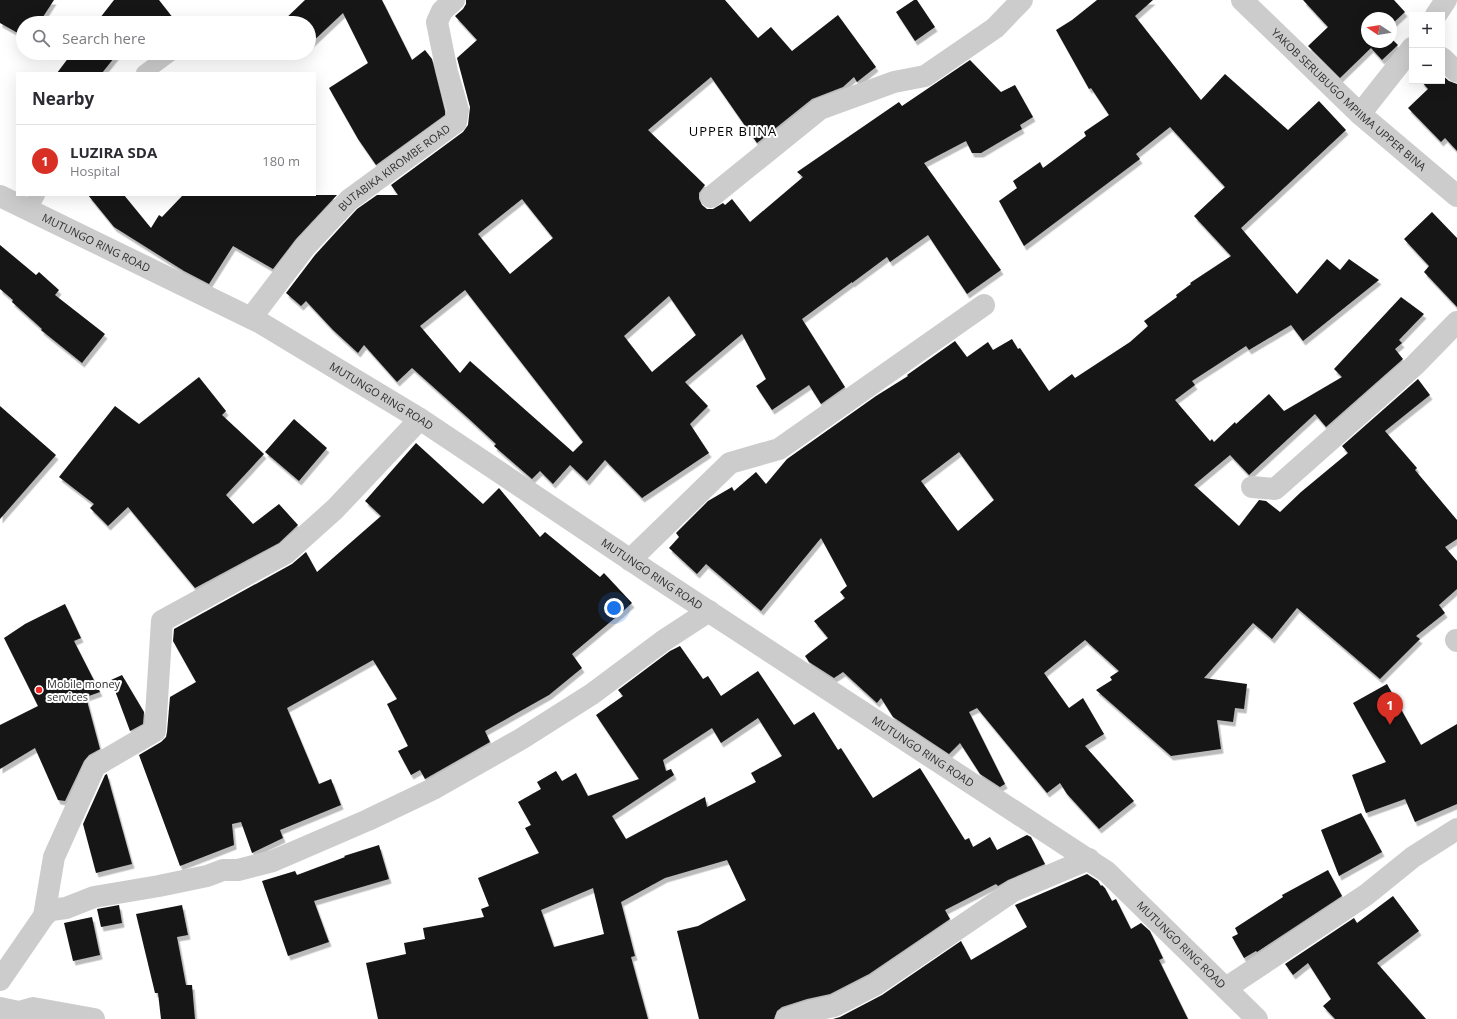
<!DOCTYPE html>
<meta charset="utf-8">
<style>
:root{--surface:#fff;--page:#f2f2f3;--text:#2b2b33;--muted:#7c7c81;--line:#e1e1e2;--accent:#d93025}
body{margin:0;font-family:"Open Sans",sans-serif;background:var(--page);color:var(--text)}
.controls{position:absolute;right:12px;top:12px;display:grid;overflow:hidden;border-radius:0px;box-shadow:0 4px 16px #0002}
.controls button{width:36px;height:36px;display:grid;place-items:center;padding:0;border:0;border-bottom:1px solid var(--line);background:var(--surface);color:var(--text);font:20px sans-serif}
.compass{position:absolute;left:1361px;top:12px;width:36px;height:36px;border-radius:50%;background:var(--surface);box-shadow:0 4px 16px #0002;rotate:282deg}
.you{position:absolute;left:614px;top:608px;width:14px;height:14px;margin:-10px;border:3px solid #fff;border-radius:50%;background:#1a73e8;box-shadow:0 0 0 6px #1a73e833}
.badge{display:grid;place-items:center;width:26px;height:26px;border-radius:50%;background:var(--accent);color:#fff;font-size:13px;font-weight:700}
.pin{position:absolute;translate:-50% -33px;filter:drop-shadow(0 1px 2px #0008)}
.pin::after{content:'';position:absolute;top:21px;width:14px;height:12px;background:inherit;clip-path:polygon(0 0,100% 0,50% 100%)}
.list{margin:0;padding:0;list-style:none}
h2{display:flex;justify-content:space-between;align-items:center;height:52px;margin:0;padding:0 16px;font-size:17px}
h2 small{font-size:13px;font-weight:400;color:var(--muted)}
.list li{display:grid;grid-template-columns:26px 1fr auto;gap:12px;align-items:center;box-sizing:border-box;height:72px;padding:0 16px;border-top:1px solid var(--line)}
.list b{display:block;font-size:15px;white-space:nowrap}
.list p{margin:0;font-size:13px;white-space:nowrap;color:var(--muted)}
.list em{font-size:13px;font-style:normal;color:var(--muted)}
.icon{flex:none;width:22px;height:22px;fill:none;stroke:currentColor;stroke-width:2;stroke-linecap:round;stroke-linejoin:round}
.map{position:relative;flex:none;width:1457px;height:1019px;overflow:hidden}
.search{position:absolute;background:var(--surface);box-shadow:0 4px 16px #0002;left:16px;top:16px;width:300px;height:44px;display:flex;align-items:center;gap:10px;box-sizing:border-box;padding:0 14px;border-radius:22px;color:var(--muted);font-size:15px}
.panel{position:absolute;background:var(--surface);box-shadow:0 4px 16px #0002;left:16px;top:72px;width:300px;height:124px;border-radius:0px}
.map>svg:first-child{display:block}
.building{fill:#161616;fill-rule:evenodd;filter:url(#shadow)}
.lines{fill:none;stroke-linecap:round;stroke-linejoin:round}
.service{stroke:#ccc;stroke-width:16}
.minor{stroke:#ccc;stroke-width:22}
.poi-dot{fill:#ef282c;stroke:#fff;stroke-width:1.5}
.labels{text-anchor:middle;stroke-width:4;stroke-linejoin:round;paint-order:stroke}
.street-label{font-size:11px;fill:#2f2f2f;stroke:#fff}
.poi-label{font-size:11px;fill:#2f2f2f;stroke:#fff;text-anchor:start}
.quarter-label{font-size:13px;letter-spacing:1px;fill:#000;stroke:#fff}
</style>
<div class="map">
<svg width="1457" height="1019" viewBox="0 0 1457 1019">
<defs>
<filter id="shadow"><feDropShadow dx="2.5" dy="4.5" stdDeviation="0" flood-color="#0004"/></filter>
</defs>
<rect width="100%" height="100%" fill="#fff"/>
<!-- building -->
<path class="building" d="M 0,0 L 54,0 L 39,23 L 23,23 L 23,36 L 0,23 Z
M 114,0 L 159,0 L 177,23 L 96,23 Z
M 305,0 L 382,0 L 412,60 L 425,50 L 432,59 L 445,111 L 445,115 L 376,165 L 358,139 L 329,88 L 368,63 L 343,13 L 309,45 L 309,23 L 281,23 Z
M 466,0 L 725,0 L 758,38 L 771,27 L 792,51 L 838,15 L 876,67 L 857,82 L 854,77 L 843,87 L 812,99 L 757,143 L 711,77 L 648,130 L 705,185 L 699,193 L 699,199 L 702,205 L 707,209 L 713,209 L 723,203 L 725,205 L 732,199 L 750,222 L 803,177 L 797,172 L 899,102 L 902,106 L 970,60 L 1001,92 L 1015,85 L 1033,117 L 1020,125 L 1022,129 L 981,153 L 972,153 L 966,141 L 924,163 L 1001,270 L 967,294 L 928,235 L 890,262 L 887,257 L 852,283 L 852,282 L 802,319 L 845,387 L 821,404 L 809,385 L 772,410 L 756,386 L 766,379 L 742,334 L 685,382 L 708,406 L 690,424 L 709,453 L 642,498 L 605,460 L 587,481 L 570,465 L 553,484 L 540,471 L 532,479 L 494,446 L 496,444 L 468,418 L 412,368 L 397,382 L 364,345 L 358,353 L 333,330 L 306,301 L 301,306 L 286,293 L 315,255 L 357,209 L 377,195 L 398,195 L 391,185 L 463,132 L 468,125 L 470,107 L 457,58 L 477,40 L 455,16 L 463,9 L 466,4 ZM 522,199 L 553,238 L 510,274 L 478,234 ZM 465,290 L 583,442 L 573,452 L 470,361 L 460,373 L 420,326 ZM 669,296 L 696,335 L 652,372 L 624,336 Z
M 914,0 L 917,0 L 935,27 L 915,41 L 896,12 Z
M 1097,0 L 1153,0 L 1135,16 L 1201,100 L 1225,74 L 1288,130 L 1319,101 L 1346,130 L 1241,228 L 1297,294 L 1327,259 L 1340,270 L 1349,259 L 1379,280 L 1303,341 L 1291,325 L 1249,350 L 1246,346 L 1192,381 L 1195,385 L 1175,400 L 1210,441 L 1212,439 L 1214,442 L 1235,422 L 1236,424 L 1269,394 L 1284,411 L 1342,377 L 1334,369 L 1401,297 L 1424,314 L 1399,340 L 1402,343 L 1395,349 L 1403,359 L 1326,427 L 1315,414 L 1249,475 L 1230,455 L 1194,485 L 1239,526 L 1259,500 L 1266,501 L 1280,512 L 1301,492 L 1348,453 L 1342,446 L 1418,379 L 1430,395 L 1385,431 L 1417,468 L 1415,470 L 1457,520 L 1457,539 L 1445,547 L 1457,561 L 1457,589 L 1439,605 L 1445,613 L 1416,636 L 1420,639 L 1380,679 L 1297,608 L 1272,639 L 1253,623 L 1204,678 L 1247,684 L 1244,709 L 1235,708 L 1233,722 L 1217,720 L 1221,749 L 1171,756 L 1096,690 L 1112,680 L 1110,677 L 1119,671 L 1085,640 L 1044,673 L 1069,708 L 1083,698 L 1104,734 L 1085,746 L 1134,801 L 1099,829 L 1067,794 L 1060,783 L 1047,793 L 977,708 L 969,712 L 1005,784 L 1000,787 L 980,774 L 960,743 L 949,754 L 893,717 L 881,698 L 877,703 L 843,672 L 834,678 L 809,662 L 805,656 L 828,638 L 814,621 L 845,598 L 840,592 L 847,586 L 821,538 L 761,611 L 706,564 L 697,574 L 669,548 L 679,537 L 676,533 L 708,501 L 732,487 L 734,491 L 756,472 L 766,484 L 787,459 L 876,396 L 908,376 L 907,375 L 955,341 L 967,357 L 988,342 L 993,350 L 1012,339 L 1018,349 L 1020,348 L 1049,391 L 1072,374 L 1075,378 L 1130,342 L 1148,326 L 1144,321 L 1177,297 L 1176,295 L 1191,284 L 1190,283 L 1231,256 L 1194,216 L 1225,187 L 1170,127 L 1136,154 L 1140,159 L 1024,246 L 999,201 L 1017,188 L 1013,181 L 1040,162 L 1043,168 L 1086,136 L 1084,132 L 1109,115 L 1091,88 L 1089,89 L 1056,30 L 1072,20 ZM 959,452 L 994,500 L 958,531 L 921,481 Z
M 1303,0 L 1394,0 L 1405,12 L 1391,25 L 1391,18 L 1367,18 L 1367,42 L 1391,42 L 1391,38 L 1398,45 L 1382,60 L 1371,48 L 1340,78 L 1308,46 L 1328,27 Z
M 72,53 L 118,53 L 102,73 L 57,73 Z
M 1442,75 L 1449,81 L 1457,84 L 1457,151 L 1445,138 L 1441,142 L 1408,108 L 1428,89 L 1421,81 L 1442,81 Z
M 88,195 L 124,195 L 151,228 L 159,215 L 162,217 L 183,195 L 337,195 L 296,239 L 273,269 L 233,246 L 209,284 L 184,271 L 114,227 Z
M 1432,212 L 1457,238 L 1457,307 L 1424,272 L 1429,266 L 1404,239 Z
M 0,245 L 36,275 L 39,272 L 59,290 L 55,295 L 105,334 L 82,363 L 41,330 L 42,329 L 12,302 L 13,300 L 0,289 Z
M 199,377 L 226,411 L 222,415 L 264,454 L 226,495 L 253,524 L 279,504 L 298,525 L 279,543 L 195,588 L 128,507 L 108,526 L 90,508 L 94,504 L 59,477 L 115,406 L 139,424 Z
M 0,406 L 56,455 L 0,519 Z
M 294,419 L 327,448 L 299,481 L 265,452 Z
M 416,443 L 483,504 L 499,488 L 540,537 L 545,532 L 600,577 L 604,573 L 632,603 L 621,613 L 572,654 L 582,668 L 549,695 L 485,731 L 490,742 L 425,779 L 420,770 L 411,775 L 398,751 L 408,746 L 387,704 L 397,699 L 373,660 L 287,708 L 319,784 L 331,779 L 341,805 L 280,830 L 283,838 L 252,853 L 241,822 L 232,824 L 234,845 L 180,866 L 139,755 L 161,742 L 166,737 L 167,732 L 170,697 L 196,682 L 173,641 L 174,629 L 292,564 L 306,552 L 317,572 L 381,516 L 365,501 Z
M 65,604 L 81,638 L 74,641 L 100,692 L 86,697 L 100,749 L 89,755 L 84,761 L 65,801 L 58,800 L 35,748 L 0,769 L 0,725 L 38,706 L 4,638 L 25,624 Z
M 680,646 L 703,679 L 708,676 L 721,696 L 758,671 L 794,725 L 814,712 L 838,750 L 841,748 L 873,798 L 920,768 L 965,840 L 969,838 L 973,847 L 990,837 L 997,850 L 1027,835 L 1031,837 L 1045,864 L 1008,880 L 998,886 L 996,884 L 945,910 L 950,919 L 869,974 L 830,994 L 807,999 L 782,1007 L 777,1011 L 774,1019 L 699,1019 L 677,931 L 698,926 L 746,900 L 727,860 L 665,878 L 621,902 L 635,956 L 631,957 L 648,1019 L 378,1019 L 366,963 L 406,954 L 404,943 L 425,939 L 423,928 L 484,917 L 481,909 L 489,906 L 478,878 L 539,853 L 525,828 L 531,825 L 518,802 L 541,789 L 537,782 L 556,771 L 562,781 L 576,773 L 588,796 L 639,779 L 596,715 L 623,696 L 618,690 L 670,651 ZM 758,718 L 782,756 L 751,773 L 756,782 L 707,807 L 705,797 L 626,839 L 612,816 L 674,775 L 671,769 L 666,771 L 663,760 L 712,728 L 721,743 ZM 593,888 L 604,934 L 554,947 L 541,910 Z
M 122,675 L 144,712 L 143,724 L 130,731 L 111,680 Z
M 1387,684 L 1421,745 L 1457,724 L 1457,804 L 1415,822 L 1405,799 L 1366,813 L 1352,775 L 1386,762 L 1353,703 Z
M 107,774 L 132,864 L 96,873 L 83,824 L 105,775 Z
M 1361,813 L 1382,852 L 1339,876 L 1321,830 Z
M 379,845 L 389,879 L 314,901 L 329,942 L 288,956 L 262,881 L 295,871 L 297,875 L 345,857 L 344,856 Z
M 1328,870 L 1342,896 L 1257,952 L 1256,951 L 1244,958 L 1232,937 L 1238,934 L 1235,928 L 1283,897 L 1282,895 Z
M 1087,874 L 1098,881 L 1101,886 L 1102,885 L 1105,888 L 1112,901 L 1116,899 L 1131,929 L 1141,923 L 1150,931 L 1163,958 L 1159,960 L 1188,1019 L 833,1019 L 840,1017 L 882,995 L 961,941 L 971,960 L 1027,927 L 1015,905 Z
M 1393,896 L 1419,931 L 1377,963 L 1426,1019 L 1335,1019 L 1323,1006 L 1331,999 L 1308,963 L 1293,975 L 1285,964 L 1354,918 L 1357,923 Z
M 119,905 L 122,923 L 101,927 L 97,909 Z
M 182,905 L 188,935 L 177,937 L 186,985 L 192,985 L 195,1019 L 161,1019 L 158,993 L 155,993 L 136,914 Z
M 92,917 L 100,955 L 73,961 L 64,923 Z"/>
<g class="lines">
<!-- service -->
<path class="service" d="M 144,73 L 171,53
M 29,210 L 37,195"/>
<!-- minor -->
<g class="minor">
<path id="s1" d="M 1242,0 L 1360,114 L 1457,196"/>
<path d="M 1436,15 L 1446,0"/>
<path d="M 1442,58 L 1457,72"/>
<path d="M 1360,114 L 1412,48"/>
<path id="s2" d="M 0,196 L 259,322 L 420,419 L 653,575 L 1107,872 L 1257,1019"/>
<path d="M 711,197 L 820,109 L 894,82 L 925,76 L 995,28 L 1022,0"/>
<path id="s3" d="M 251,318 L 305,247 L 349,200 L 456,122 L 458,110 L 447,72 L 437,22 L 442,11 L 454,0"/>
<path d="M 1252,487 L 1275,489 L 1415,365 L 1457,322"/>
<path d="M 630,560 L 730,463 L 779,449 L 984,305"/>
<path d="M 1456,640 L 1457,641"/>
<path d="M 44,916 L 54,857 L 95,766 L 155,731 L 162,621 L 286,553 L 335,509 L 420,419"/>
<path d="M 0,980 L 44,916 L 51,910 L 66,908 L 94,897 L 159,886 L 207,876 L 223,870 L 238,870 L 273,861 L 368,820 L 435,788 L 521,739 L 592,694 L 663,641 L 709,611"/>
<path d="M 1226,988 L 1366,895 L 1413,857 L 1457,829"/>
<path d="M 0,1008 L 19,1012 L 33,1008 L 94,1019"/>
<path d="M 786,1019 L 811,1011 L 834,1006 L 875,985 L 1013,891 L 1089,859"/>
</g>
</g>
<!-- markers -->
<circle class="poi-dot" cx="39" cy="690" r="4"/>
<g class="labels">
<!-- street labels -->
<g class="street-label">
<text dy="4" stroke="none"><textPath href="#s1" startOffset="146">YAKOB SERUBUGO MPIIMA UPPER BINA</textPath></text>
<text dy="4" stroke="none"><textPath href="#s3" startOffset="209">BUTABIKA KIROMBE ROAD</textPath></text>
<text dy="4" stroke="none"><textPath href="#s2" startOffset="107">MUTUNGO RING ROAD</textPath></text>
<text dy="4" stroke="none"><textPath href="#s2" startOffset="431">MUTUNGO RING ROAD</textPath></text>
<text dy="4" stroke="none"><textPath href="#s2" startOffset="755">MUTUNGO RING ROAD</textPath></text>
<text dy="4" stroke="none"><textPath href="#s2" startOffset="1079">MUTUNGO RING ROAD</textPath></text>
<text dy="4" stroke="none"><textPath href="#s2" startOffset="1403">MUTUNGO RING ROAD</textPath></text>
</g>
<!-- poi labels -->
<g class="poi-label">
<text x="47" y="688">Mobile money<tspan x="47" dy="13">services</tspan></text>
</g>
<!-- quarter labels -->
<g class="quarter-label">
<text x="733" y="136">UPPER BIINA</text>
</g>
</g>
</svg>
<div class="controls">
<button>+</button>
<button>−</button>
</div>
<svg class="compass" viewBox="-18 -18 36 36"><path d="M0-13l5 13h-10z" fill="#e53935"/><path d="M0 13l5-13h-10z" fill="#7c7c81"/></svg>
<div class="you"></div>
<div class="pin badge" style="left:1390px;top:725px">1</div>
<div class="search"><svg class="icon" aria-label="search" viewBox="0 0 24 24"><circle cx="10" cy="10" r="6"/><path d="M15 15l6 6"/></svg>Search here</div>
<section class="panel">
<h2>Nearby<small></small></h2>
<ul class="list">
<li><span class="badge">1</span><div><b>LUZIRA SDA</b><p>Hospital</p></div><em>180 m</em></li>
</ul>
</section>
</div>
